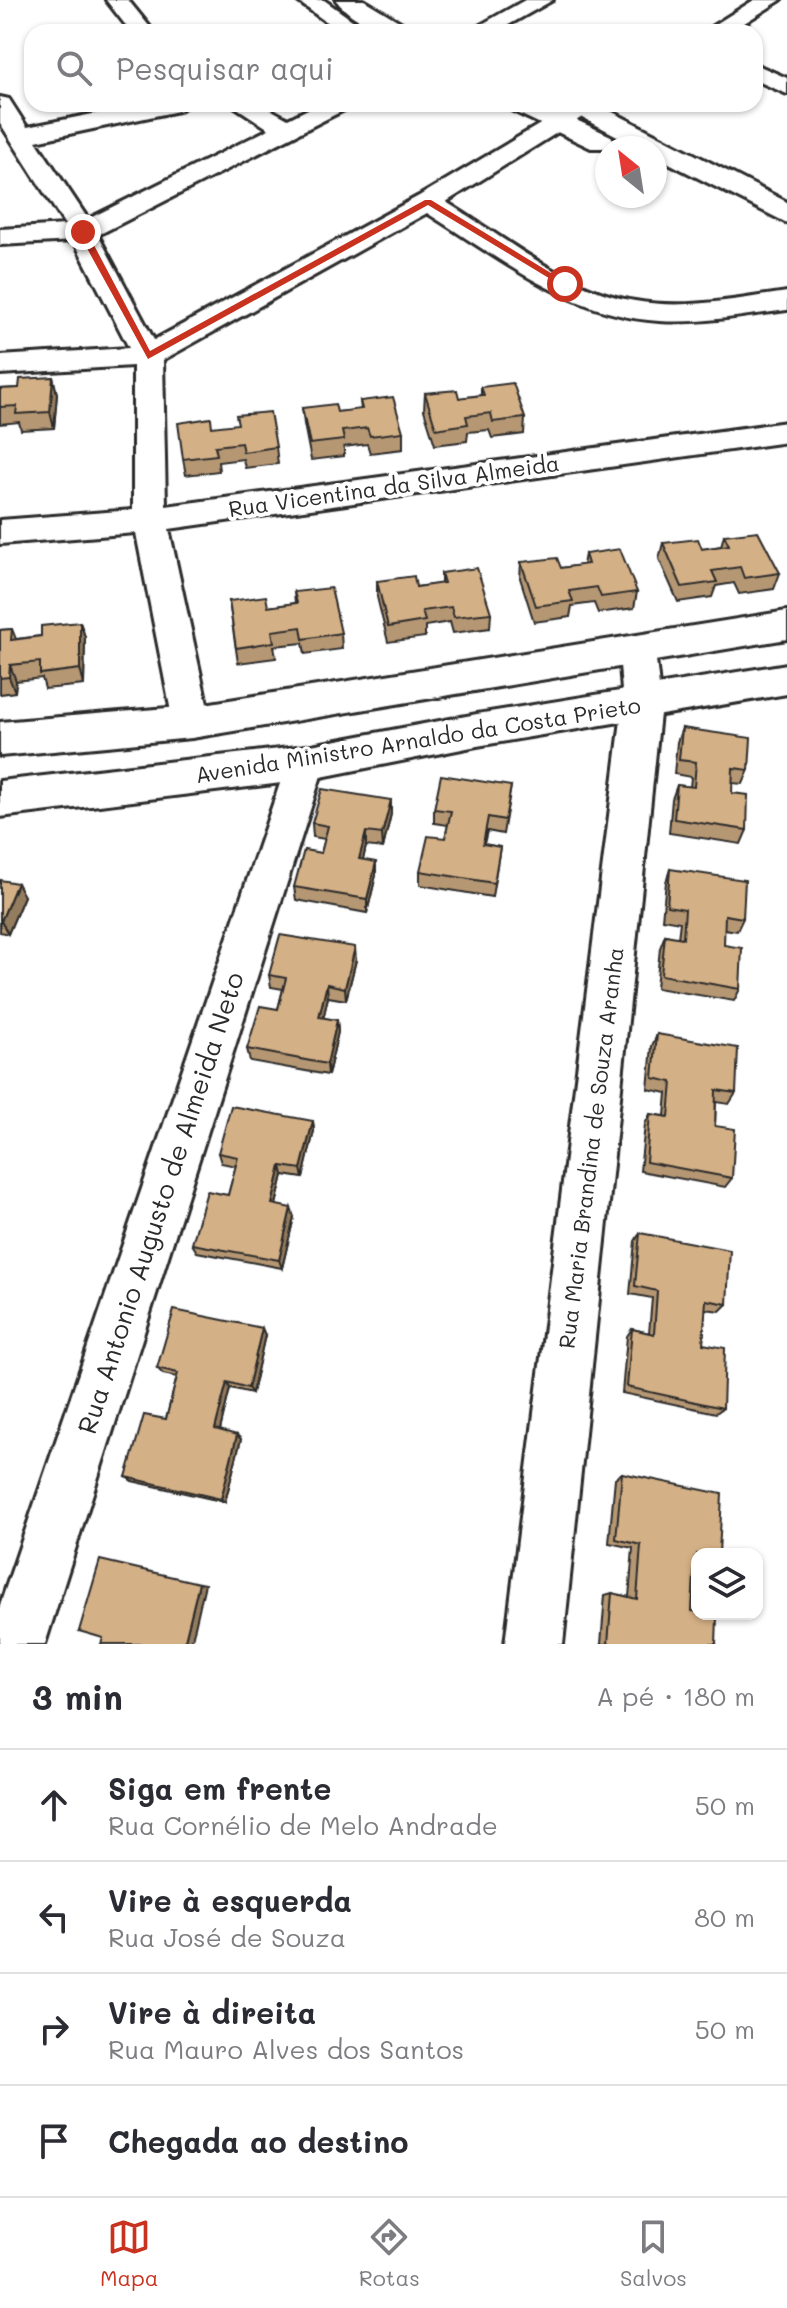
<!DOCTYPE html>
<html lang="pt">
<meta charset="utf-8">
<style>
:root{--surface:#fff;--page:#f2f2f3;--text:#2b2b33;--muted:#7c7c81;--line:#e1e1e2;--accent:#c8321e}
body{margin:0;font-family:Mali,sans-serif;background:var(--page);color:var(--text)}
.controls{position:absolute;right:24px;bottom:24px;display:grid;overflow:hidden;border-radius:16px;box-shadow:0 2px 6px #0004}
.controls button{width:72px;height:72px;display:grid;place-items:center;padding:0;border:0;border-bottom:2px solid var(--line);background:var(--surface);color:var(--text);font:40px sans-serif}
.compass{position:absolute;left:595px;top:136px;width:72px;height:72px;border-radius:50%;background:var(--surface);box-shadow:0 2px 6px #0004;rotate:330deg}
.stop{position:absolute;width:24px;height:24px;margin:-18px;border:6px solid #c8321e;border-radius:50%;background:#fff}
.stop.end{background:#c8321e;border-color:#fff;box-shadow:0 2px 8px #0008}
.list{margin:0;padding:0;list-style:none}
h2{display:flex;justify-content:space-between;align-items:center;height:104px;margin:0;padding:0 32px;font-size:34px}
h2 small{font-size:26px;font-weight:400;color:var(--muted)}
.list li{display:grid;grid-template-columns:52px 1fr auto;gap:24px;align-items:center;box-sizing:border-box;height:112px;padding:0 32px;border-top:2px solid var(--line)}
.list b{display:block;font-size:30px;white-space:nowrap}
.list p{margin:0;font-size:26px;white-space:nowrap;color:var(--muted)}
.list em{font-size:26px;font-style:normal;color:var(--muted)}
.icon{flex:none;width:44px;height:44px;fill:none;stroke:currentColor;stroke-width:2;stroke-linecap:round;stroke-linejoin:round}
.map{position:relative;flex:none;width:787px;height:1644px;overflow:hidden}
.search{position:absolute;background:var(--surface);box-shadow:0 2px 6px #0004;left:24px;right:24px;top:24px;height:88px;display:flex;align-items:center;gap:20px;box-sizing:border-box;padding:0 28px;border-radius:24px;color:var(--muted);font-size:30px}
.sheet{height:552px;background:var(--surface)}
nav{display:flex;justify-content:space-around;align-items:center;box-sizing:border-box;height:112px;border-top:2px solid var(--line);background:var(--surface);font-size:22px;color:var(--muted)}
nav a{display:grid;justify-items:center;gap:4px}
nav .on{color:var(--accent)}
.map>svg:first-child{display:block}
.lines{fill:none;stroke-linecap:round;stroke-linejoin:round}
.street-casing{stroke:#2b2b2b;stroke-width:6}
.secondary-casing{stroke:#2b2b2b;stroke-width:6}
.street{fill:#fff;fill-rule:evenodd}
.secondary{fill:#fff;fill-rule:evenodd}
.wall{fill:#b69773;stroke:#2b2b2b;stroke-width:2}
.shaded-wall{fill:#947b5e;stroke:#2b2b2b;stroke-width:2}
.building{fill:#d4b086;stroke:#2b2b2b;stroke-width:2}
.route{fill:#c8321e}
.labels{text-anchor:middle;stroke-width:8;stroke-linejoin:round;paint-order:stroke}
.street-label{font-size:22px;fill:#2b2b2b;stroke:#fff}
.near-street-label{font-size:26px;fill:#2b2b2b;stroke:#fff}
</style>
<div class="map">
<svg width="787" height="1644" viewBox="0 0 787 1644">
<rect width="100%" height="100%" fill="#fff"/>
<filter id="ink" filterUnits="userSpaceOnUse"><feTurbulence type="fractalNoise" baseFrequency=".0125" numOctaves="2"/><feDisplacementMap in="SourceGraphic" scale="16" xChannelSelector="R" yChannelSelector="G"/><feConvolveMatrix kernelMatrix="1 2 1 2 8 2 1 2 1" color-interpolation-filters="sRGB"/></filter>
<g filter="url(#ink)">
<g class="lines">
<defs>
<path id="street" d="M 106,0 L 128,0 L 154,32 L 131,32 Z
M 525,0 L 553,0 L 496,32 L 468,32 Z
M 754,0 L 781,0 L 730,32 L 703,32 Z
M 755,64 L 787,78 L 787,94 L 755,80 Z
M 0,97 L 9,99 L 27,127 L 143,104 L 190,104 L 178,111 L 36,141 L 88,219 L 269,129 L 231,104 L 261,104 L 288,119 L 318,104 L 349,104 L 346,109 L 98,235 L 154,340 L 419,196 L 574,104 L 603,104 L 446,202 C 504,237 567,290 635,301 C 685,310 737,299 787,292 L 787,310 C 745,315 702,324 659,321 C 571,316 499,258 427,213 L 163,360 L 166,506 L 787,422 L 787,442 L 169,529 L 211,722 L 205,732 L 192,737 L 179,732 L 173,722 L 136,533 L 0,544 L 0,520 L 133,510 L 133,366 L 0,374 L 0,356 L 129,348 L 74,241 L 0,245 L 0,229 L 65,225 L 0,123 Z
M 637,637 L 650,641 L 655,651 L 661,704 L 563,1644 L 505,1644 L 623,704 L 619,651 L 624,641 Z
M 306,747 L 320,752 L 325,763 L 45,1644 L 0,1644 L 0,1605 L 287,763 L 292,752 Z"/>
<path id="secondary" d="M 296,0 L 324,0 L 369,32 L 340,32 Z
M 336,0 L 364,0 L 417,32 C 388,32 355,26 336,0 Z
M 507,104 L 541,104 L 611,136 L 615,142 L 611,148 L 591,148 L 511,110 Z
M 564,104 L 597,104 L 787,202 L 787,223 L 655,156 L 655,148 L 640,148 L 568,110 Z
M 787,611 L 787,639 L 192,738 L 0,756 L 0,722 L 192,706 Z
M 787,664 L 787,694 L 477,746 L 306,780 L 0,817 L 0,781 L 306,746 L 477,714 Z"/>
</defs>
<!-- street casing -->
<use href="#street" class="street-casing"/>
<!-- secondary casing -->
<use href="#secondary" class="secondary-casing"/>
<!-- street -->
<use href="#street" class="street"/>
<!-- secondary -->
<use href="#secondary" class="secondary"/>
</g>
<!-- wall -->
<path class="wall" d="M 53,377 L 57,394 L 54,428 L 21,430 L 19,422 L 0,424 L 0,389 L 19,388 Z
M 481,387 L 525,418 L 524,434 L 492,438 L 489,430 L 468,432 L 467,441 L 435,445 L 424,410 L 425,393 L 459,398 L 481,395 Z
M 360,401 L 403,432 L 403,449 L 370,453 L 367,444 L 344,447 L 344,456 L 311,460 L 304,424 L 302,408 L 337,412 L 361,410 Z
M 212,427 L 276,447 L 278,464 L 245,468 L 243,459 L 218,462 L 219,471 L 186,475 L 183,459 Z
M 724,535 L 780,573 L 774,589 L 739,594 L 734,583 L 716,586 L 712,597 L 678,602 L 659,559 L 663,543 L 702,549 L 721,546 Z
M 585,554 L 637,592 L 634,608 L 598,613 L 594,603 L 572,606 L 570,617 L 534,622 L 520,578 L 521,562 L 561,568 L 583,565 Z
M 441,573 L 491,613 L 490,628 L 453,633 L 450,622 L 425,626 L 425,637 L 388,642 L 377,597 L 377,581 L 416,587 L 441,584 Z
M 294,592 L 341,633 L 342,649 L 305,654 L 303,643 L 274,646 L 276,658 L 238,663 L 229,601 L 268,607 L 295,603 Z
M 80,622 L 85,637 L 84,685 L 45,689 L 42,678 L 16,681 L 15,692 L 0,694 L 0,630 L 12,629 L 16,639 L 41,636 Z
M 682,728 L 749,770 L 743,784 L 732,783 L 732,793 L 747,830 L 741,844 L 669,833 L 672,799 L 677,785 L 690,787 L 691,777 L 674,774 L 677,742 Z
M 511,786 L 503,834 L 487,831 L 484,844 L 500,847 L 492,897 L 420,885 L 420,871 L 445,838 L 448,825 L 434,823 L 434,809 Z
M 391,800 L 391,814 L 383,848 L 366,846 L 363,860 L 376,875 L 367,913 L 296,900 L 294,887 L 321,853 L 325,839 L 313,837 L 312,823 Z
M 670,869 L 743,918 L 737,931 L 724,929 L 724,945 L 740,989 L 734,1001 L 656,988 L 660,948 L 665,935 L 678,938 L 680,922 L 662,919 L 666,882 Z
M 0,880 L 24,896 L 8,934 L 0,932 Z
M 356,960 L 346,1000 L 328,997 L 323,1018 L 337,1020 L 338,1032 L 328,1075 L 250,1061 L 247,1049 L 278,1009 L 283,989 L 271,987 L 269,975 Z
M 657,1034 L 736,1093 L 729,1104 L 716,1102 L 715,1126 L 732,1178 L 725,1187 L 640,1171 L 645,1124 L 650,1114 L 665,1116 L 667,1093 L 648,1089 L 652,1046 Z
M 313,1121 L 314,1131 L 303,1178 L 283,1175 L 276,1205 L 294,1217 L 282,1268 L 197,1252 L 192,1244 L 228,1195 L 236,1166 L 221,1163 L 218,1153 Z
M 640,1233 L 727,1304 L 720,1311 L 705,1309 L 703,1344 L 723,1408 L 716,1413 L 622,1393 L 627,1336 L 632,1329 L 649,1333 L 652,1298 L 630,1294 L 635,1241 Z
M 265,1335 L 252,1393 L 230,1388 L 220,1430 L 241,1439 L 225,1502 L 132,1481 L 126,1477 L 166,1419 L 177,1377 L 163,1374 L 157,1368 Z
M 622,1473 L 697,1554 L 697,1562 L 695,1562 L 692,1611 L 716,1644 L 601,1644 L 605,1595 L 612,1593 L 629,1597 L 633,1548 L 609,1543 L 615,1478 Z"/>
<!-- shaded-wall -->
<path class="shaded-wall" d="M 53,377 L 57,394 L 54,428 L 50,412 Z
M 80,622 L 85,637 L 84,685 L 80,669 Z
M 10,665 L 16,681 L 15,692 L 9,677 Z
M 391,800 L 391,814 L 383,848 L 382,834 Z
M 366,832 L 366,846 L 360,873 L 359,859 Z
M 376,862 L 376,875 L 367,913 L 367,899 Z
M 17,883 L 24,896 L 8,934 L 1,921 Z
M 355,947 L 356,960 L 346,1000 L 345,988 Z
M 327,984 L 328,997 L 321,1029 L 319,1017 Z
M 337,1020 L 338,1032 L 328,1075 L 327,1064 Z
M 313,1121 L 314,1131 L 303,1178 L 301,1169 Z
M 281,1166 L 283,1175 L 274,1213 L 272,1204 Z
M 291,1208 L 294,1217 L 282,1268 L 279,1260 Z
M 262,1328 L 265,1335 L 252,1393 L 248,1388 Z
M 227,1382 L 230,1388 L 219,1434 L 215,1429 Z
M 237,1435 L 241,1439 L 225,1502 L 221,1499 Z
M 199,1583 L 205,1584 L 191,1644 L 184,1644 Z"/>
<!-- building -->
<path class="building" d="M 53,377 L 50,412 L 16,414 L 17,406 L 0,407 L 0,389 L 19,388 L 20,379 Z
M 513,383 L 525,418 L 493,422 L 491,413 L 466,416 L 468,424 L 436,429 L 425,393 L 457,390 L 459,398 L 484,395 L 481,387 Z
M 393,397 L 403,432 L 370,436 L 367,428 L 342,431 L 344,440 L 310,444 L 302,408 L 335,404 L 337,412 L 362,409 L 360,401 Z
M 270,412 L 276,447 L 243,452 L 241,443 L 215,446 L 217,455 L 183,459 L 178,423 L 211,418 L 212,427 L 238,424 L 236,415 Z
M 758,531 L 780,573 L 744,578 L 740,567 L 712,571 L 717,582 L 682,587 L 663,543 L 698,539 L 702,549 L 729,545 L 724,535 Z
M 620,549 L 637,592 L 601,597 L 597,587 L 569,591 L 573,601 L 536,606 L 521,562 L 557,558 L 561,568 L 588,564 L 585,554 Z
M 477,568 L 491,613 L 454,617 L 451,607 L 422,611 L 425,621 L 388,627 L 377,581 L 414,576 L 416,587 L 444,583 L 441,573 Z
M 331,588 L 341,633 L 303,639 L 301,627 L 272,631 L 274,642 L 236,648 L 229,601 L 266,596 L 268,607 L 297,603 L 294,592 Z
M 80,622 L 80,669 L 40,674 L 40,662 L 10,665 L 9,677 L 0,678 L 0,630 L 12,629 L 11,640 L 41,636 L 41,626 Z
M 682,728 L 751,738 L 749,770 L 733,768 L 732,793 L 748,795 L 747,830 L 674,819 L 677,785 L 694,787 L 696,762 L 679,760 Z
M 441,775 L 511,786 L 505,820 L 488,817 L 483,844 L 500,847 L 494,883 L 420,871 L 428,836 L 445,838 L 451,811 L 434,809 Z
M 322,789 L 391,800 L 382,834 L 366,832 L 359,859 L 376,862 L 367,899 L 294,887 L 304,850 L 321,853 L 328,826 L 312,823 Z
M 670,869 L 745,880 L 743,918 L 725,915 L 724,945 L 742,948 L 740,989 L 661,975 L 665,935 L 683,938 L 685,909 L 667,906 Z
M 0,880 L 17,883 L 1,921 L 0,921 Z
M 280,935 L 355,947 L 345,988 L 327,984 L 319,1017 L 337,1020 L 327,1064 L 247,1049 L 260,1006 L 278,1009 L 286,978 L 269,975 Z
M 657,1034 L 738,1048 L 736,1093 L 716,1090 L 715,1126 L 735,1129 L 732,1178 L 646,1162 L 650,1114 L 669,1117 L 672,1082 L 653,1078 Z
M 231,1106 L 313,1121 L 301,1169 L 281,1166 L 272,1204 L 291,1208 L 279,1260 L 192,1244 L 207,1191 L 228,1195 L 238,1157 L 218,1153 Z
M 640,1233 L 730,1250 L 727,1304 L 706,1300 L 703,1344 L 725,1348 L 723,1408 L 627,1387 L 632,1329 L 654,1334 L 657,1291 L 635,1286 Z
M 174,1310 L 262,1328 L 248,1388 L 227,1382 L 215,1429 L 237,1435 L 221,1499 L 126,1477 L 144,1415 L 166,1419 L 178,1373 L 157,1368 Z
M 622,1473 L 722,1494 L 719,1554 L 697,1554 L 697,1557 L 695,1557 L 692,1611 L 697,1612 L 697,1614 L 705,1614 L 717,1617 L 716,1644 L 608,1644 L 612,1593 L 637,1599 L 641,1545 L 616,1539 Z
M 100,1560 L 199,1583 L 184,1644 L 101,1644 L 103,1638 L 79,1631 Z"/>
</g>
<!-- route -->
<path class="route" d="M 425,200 L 431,200 L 569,284 L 562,286 L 428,205 L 148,359 L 78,232 L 87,232 L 150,351 Z"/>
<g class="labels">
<!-- street labels -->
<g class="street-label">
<text transform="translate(394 486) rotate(-8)" y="8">Rua Vicentina da Silva Almeida</text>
<text transform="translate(418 740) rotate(-9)" y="8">Avenida Ministro Arnaldo da Costa Prieto</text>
<text transform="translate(591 1148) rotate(-83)" y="8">Rua Maria Brandina de Souza Aranha</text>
</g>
<!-- near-street labels -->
<g class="near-street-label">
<text transform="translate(161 1203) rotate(-72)" y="9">Rua Antonio Augusto de Almeida Neto</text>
</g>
</g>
</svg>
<div class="controls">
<button><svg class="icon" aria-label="layers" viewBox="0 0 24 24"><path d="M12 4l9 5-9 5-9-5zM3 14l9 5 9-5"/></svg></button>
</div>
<svg class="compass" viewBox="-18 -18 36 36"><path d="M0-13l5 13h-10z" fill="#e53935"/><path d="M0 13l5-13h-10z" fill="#7c7c81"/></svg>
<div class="stop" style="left:565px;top:284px"></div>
<div class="stop end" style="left:83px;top:232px"></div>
<div class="search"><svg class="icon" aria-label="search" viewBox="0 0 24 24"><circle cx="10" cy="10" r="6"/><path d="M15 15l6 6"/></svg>Pesquisar aqui</div>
</div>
<section class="sheet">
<h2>3 min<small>A pé · 180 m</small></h2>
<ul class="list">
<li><svg class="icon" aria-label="ahead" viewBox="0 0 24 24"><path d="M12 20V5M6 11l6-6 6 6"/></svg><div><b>Siga em frente</b><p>Rua Cornélio de Melo Andrade</p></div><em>50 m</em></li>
<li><svg class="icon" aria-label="left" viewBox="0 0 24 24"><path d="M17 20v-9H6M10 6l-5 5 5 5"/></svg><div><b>Vire à esquerda</b><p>Rua José de Souza</p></div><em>80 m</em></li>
<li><svg class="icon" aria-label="right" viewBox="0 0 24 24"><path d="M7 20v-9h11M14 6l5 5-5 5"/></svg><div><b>Vire à direita</b><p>Rua Mauro Alves dos Santos</p></div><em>50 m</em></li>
<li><svg class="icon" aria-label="arrive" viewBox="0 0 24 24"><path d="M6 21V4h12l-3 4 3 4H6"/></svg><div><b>Chegada ao destino</b></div></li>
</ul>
</section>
<nav>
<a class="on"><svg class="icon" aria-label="map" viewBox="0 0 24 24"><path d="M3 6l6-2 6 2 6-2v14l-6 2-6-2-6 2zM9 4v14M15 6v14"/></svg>Mapa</a>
<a><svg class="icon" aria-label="directions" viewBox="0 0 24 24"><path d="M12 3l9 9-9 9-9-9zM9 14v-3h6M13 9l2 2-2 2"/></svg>Rotas</a>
<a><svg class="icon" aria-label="saved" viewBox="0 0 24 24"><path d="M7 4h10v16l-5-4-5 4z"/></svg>Salvos</a>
</nav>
